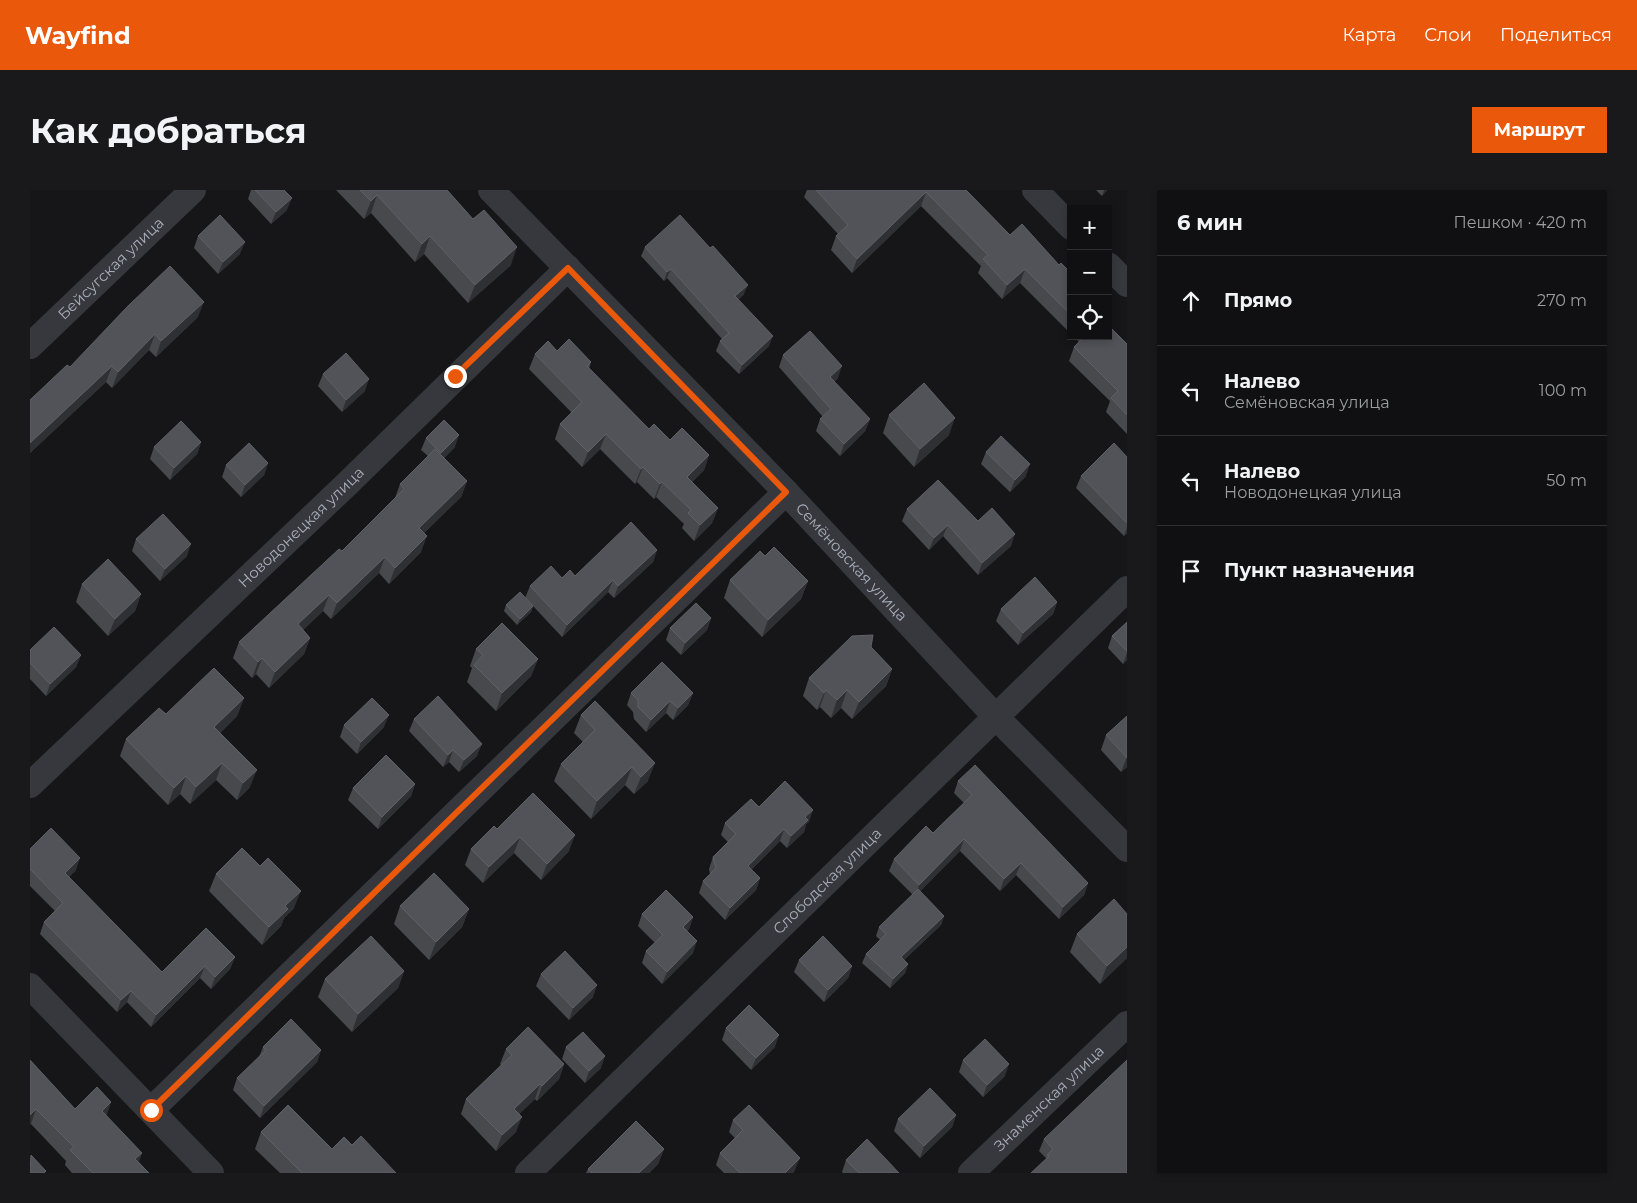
<!DOCTYPE html>
<html lang="ru">
<meta charset="utf-8">
<style>
:root{--surface:#101012;--page:#19191b;--text:#f1f3f6;--muted:#9c9d9f;--line:#303032;--accent:#ea580c}
body{margin:0;font-family:Montserrat,sans-serif;background:var(--page);color:var(--text)}
.controls{position:absolute;right:15px;top:15px;display:grid;overflow:hidden;border-radius:0px;box-shadow:0 2px 8px #0003}
.controls button{width:45px;height:45px;display:grid;place-items:center;padding:0;border:0;border-bottom:1px solid var(--line);background:var(--surface);color:var(--text);font:25px sans-serif}
.stop{position:absolute;width:15px;height:15px;margin:-11px;border:4px solid #ea580c;border-radius:50%;background:#fff}
.stop.end{background:#ea580c;border-color:#fff;box-shadow:0 1px 5px #0008}
.list{margin:0;padding:0;list-style:none}
h2{display:flex;justify-content:space-between;align-items:center;height:65px;margin:0;padding:0 20px;font-size:21px}
h2 small{font-size:16px;font-weight:400;color:var(--muted)}
.list li{display:grid;grid-template-columns:32px 1fr auto;gap:15px;align-items:center;box-sizing:border-box;height:90px;padding:0 20px;border-top:1px solid var(--line)}
.list b{display:block;font-size:19px;white-space:nowrap}
.list p{margin:0;font-size:16px;white-space:nowrap;color:var(--muted)}
.list em{font-size:16px;font-style:normal;color:var(--muted)}
.icon{flex:none;width:28px;height:28px;fill:none;stroke:currentColor;stroke-width:2;stroke-linecap:round;stroke-linejoin:round}
.map{position:relative;flex:none;width:1097px;height:983px;overflow:hidden;border-radius:0px}
header{display:flex;align-items:center;gap:30px;box-sizing:border-box;height:70px;padding:0 25px;background:var(--accent);color:#fff}
header strong{font-size:24px}
nav{display:flex;gap:28px;margin-inline-start:auto;font-size:18px}
.intro{display:flex;align-items:center;justify-content:space-between;box-sizing:border-box;height:120px;padding:0 30px}
h1{margin:0;font-size:35px}
.button{padding:12px 22px;border-radius:0px;background:var(--accent);color:#fff;font-size:18px;font-weight:700}
main{display:flex;gap:30px;padding:0 30px}
aside{flex:1;background:var(--surface);border-radius:0px;box-shadow:0 2px 8px #0003}
.map>svg:first-child{display:block}
.lines{fill:none;stroke-linecap:round;stroke-linejoin:round}
.minor{stroke:#37383d;stroke-width:26}
.wall{fill:#47494d}
.shaded-wall{fill:#2f3033}
.building{fill:#525359;stroke:#5f6168}
.route{stroke:#ea580c;stroke-width:6}
.labels{text-anchor:middle;stroke-width:5;stroke-linejoin:round;paint-order:stroke}
.street-label{font-size:15px;fill:#a8adb8;stroke:#111113}
</style>
<header>
<strong>Wayfind</strong>
<nav><a>Карта</a><a>Слои</a><a>Поделиться</a></nav>
</header>
<div class="intro"><h1>Как добраться</h1><a class="button">Маршрут</a></div>
<main>
<div class="map">
<svg width="1097" height="983" viewBox="0 0 1097 983">
<rect width="100%" height="100%" fill="#161618"/>
<g class="lines">
<!-- minor -->
<g class="minor">
<path id="s1" d="M 461,0 L 756,302 L 965,526 L 1097,659"/>
<path d="M 1005,0 L 1041,37"/>
<path d="M 1078,75 L 1097,94"/>
<path id="s2" d="M 0,156 L 163,0"/>
<path id="s3" d="M 0,595 L 316,295 L 538,78"/>
<path d="M 0,796 L 181,983"/>
<path d="M 121,920 L 756,302"/>
<path id="s4" d="M 498,983 L 1097,399"/>
<path id="s5" d="M 941,983 L 1097,834"/>
</g>
</g>
<!-- wall -->
<path class="wall" d="M 221,0 L 254,0 L 257,20 L 241,34 L 218,9 Z
M 306,0 L 417,0 L 481,75 L 438,113 L 394,64 L 385,72 L 341,23 L 334,29 Z
M 777,0 L 936,0 L 980,45 L 1029,75 L 1041,83 L 1041,144 L 990,93 L 972,109 L 948,83 L 951,76 L 891,16 L 822,83 L 801,60 L 806,46 L 808,44 L 774,7 Z
M 1066,0 L 1077,0 L 1072,6 Z
M 168,46 L 210,64 L 188,84 L 164,58 Z
M 615,57 L 714,104 L 708,110 L 739,156 L 709,184 L 686,161 L 690,151 L 692,149 L 637,88 L 634,91 L 611,66 Z
M 168,127 L 126,167 L 119,160 L 82,198 L 76,192 L 0,263 L 0,210 L 40,177 Z
M 1043,146 L 1078,146 L 1097,154 L 1097,244 L 1076,222 L 1080,211 L 1039,171 L 1044,157 L 1049,152 Z
M 527,161 L 561,172 L 559,179 L 619,239 L 640,250 L 679,265 L 674,280 L 662,292 L 688,318 L 682,333 L 664,351 L 652,338 L 654,334 L 626,307 L 624,309 L 607,292 L 605,294 L 570,259 L 552,277 L 525,249 L 530,234 L 542,223 L 499,179 L 505,164 Z
M 753,165 L 808,188 L 804,192 L 840,229 L 835,241 L 810,266 L 786,241 L 790,229 L 793,227 L 749,177 Z
M 293,184 L 335,201 L 312,222 L 288,196 Z
M 859,225 L 919,245 L 884,277 L 853,243 Z
M 396,248 L 425,257 L 414,268 L 437,291 L 431,307 L 394,343 L 391,362 L 359,394 L 349,383 L 301,429 L 293,421 L 273,440 L 280,448 L 274,464 L 239,498 L 226,484 L 222,488 L 203,468 L 209,452 L 312,361 L 365,308 L 370,294 L 398,266 L 391,260 Z
M 171,252 L 167,264 L 140,290 L 120,269 L 124,257 Z
M 956,262 L 996,286 L 980,302 L 951,274 Z
M 1097,267 L 1097,343 L 1094,346 L 1046,298 L 1051,286 Z
M 238,273 L 234,285 L 211,307 L 192,287 L 196,275 Z
M 877,319 L 948,331 L 981,356 L 948,385 L 913,346 L 899,360 L 872,331 Z
M 106,349 L 157,366 L 130,391 L 102,361 Z
M 627,360 L 623,372 L 584,408 L 578,402 L 532,447 L 503,416 L 501,422 L 487,435 L 474,421 L 476,415 L 495,408 L 500,396 L 545,386 Z
M 735,366 L 778,391 L 771,409 L 732,447 L 694,408 L 700,390 Z
M 52,394 L 111,404 L 105,421 L 78,446 L 46,412 Z
M 1027,412 L 1023,424 L 988,455 L 966,431 L 971,419 Z
M 681,428 L 677,440 L 651,465 L 636,450 L 640,438 Z
M 1097,432 L 1097,470 L 1093,474 L 1078,458 L 1082,446 Z
M 841,457 L 862,479 L 856,496 L 822,529 L 811,518 L 801,528 L 790,517 L 787,520 L 773,506 L 779,488 Z
M 446,459 L 508,469 L 501,486 L 466,521 L 437,492 L 442,478 L 440,476 Z
M 0,460 L 51,465 L 46,477 L 16,506 L 0,489 Z
M 601,503 L 663,503 L 658,515 L 643,530 L 636,523 L 616,542 L 604,529 L 603,522 L 597,515 Z
M 214,508 L 207,526 L 190,543 L 220,597 L 207,610 L 186,590 L 160,614 L 150,604 L 138,615 L 90,566 L 96,549 L 136,524 Z
M 551,525 L 618,591 L 604,604 L 595,595 L 561,629 L 524,591 L 531,574 L 553,552 L 544,543 Z
M 1097,526 L 1097,577 L 1091,582 L 1071,560 L 1076,545 Z
M 384,529 L 447,566 L 429,582 L 419,572 L 413,577 L 379,541 Z
M 314,535 L 354,537 L 327,564 L 310,547 Z
M 928,591 L 1058,693 L 1054,705 L 1029,729 L 986,685 L 970,701 L 930,661 L 890,701 L 914,726 L 911,735 L 874,770 L 878,774 L 875,783 L 860,798 L 832,773 L 836,764 L 850,750 L 846,746 L 849,737 L 883,705 L 859,681 L 864,669 L 903,643 L 934,613 L 924,603 Z
M 385,594 L 381,606 L 348,639 L 318,610 L 323,598 Z
M 729,617 L 779,632 L 776,634 L 774,642 L 757,658 L 750,651 L 721,680 L 730,688 L 726,700 L 695,730 L 669,703 L 673,691 L 680,684 L 679,679 L 683,667 L 698,652 L 691,645 L 695,633 Z
M 467,639 L 539,661 L 511,690 L 484,663 L 453,693 L 435,675 L 441,659 Z
M 0,659 L 46,680 L 39,687 L 132,782 L 205,767 L 200,779 L 181,799 L 170,788 L 121,837 L 97,812 L 87,822 L 10,744 L 14,732 L 25,721 L 0,696 Z
M 186,684 L 264,718 L 254,728 L 251,736 L 232,755 L 179,701 Z
M 370,716 L 439,719 L 432,737 L 399,770 L 364,734 Z
M 612,724 L 663,727 L 659,739 L 657,741 L 663,763 L 632,794 L 612,773 L 616,761 L 625,753 L 608,736 Z
M 1097,724 L 1097,768 L 1070,794 L 1040,762 L 1047,744 Z
M 769,770 L 822,776 L 818,788 L 794,812 L 764,782 Z
M 374,781 L 368,798 L 322,842 L 288,807 L 295,789 Z
M 511,784 L 563,807 L 539,830 L 506,796 Z
M 696,838 L 745,857 L 721,880 L 692,850 Z
M 233,857 L 291,860 L 287,872 L 230,928 L 203,900 L 207,888 L 229,867 Z
M 536,857 L 571,878 L 555,893 L 532,869 Z
M 476,859 L 534,874 L 529,889 L 507,911 L 505,909 L 489,924 L 486,942 L 466,961 L 431,924 L 436,909 L 471,875 L 470,874 Z
M 0,870 L 45,919 L 81,912 L 76,926 L 109,972 L 119,983 L 42,983 L 35,975 L 36,971 L 1,934 Z
M 933,870 L 975,886 L 953,907 L 929,882 Z
M 926,925 L 922,937 L 890,968 L 864,941 L 868,929 Z
M 703,930 L 765,980 L 763,983 L 694,983 L 686,975 L 690,963 L 705,948 L 699,942 Z
M 231,942 L 302,959 L 322,955 L 366,983 L 250,983 L 225,959 Z
M 1014,949 L 1097,983 L 1016,969 L 1016,968 L 1009,961 Z
M 634,959 L 628,974 L 619,983 L 556,983 L 558,979 Z
M 816,970 L 869,983 L 813,983 L 812,982 Z"/>
<!-- shaded-wall -->
<path class="shaded-wall" d="M 1074,0 L 1077,0 L 1072,6 Z
M 896,2 L 891,16 L 822,83 L 827,69 Z
M 347,5 L 341,23 L 334,29 L 341,11 Z
M 262,8 L 257,20 L 241,34 L 246,22 Z
M 400,46 L 394,64 L 385,72 L 392,54 Z
M 215,52 L 210,64 L 188,84 L 193,72 Z
M 487,57 L 481,75 L 438,113 L 445,95 Z
M 641,79 L 637,88 L 634,91 L 637,82 Z
M 995,79 L 990,93 L 972,109 L 977,95 Z
M 718,95 L 714,104 L 701,116 L 705,106 Z
M 174,112 L 168,127 L 126,167 L 131,151 Z
M 125,144 L 119,160 L 82,198 L 88,182 Z
M 743,146 L 739,156 L 709,184 L 712,175 Z
M 82,176 L 76,192 L 0,263 L 0,253 Z
M 812,176 L 808,188 L 795,199 L 800,187 Z
M 339,189 L 335,201 L 312,222 L 316,210 Z
M 925,228 L 919,245 L 884,277 L 890,259 Z
M 840,229 L 835,241 L 810,266 L 814,254 Z
M 576,244 L 570,259 L 552,277 L 558,262 Z
M 429,245 L 425,257 L 407,275 L 411,263 Z
M 171,252 L 167,264 L 140,290 L 144,278 Z
M 679,265 L 674,280 L 652,302 L 657,287 Z
M 238,273 L 234,285 L 211,307 L 215,295 Z
M 1000,274 L 996,286 L 980,302 L 985,290 Z
M 613,277 L 607,292 L 605,294 L 611,279 Z
M 437,291 L 431,307 L 383,354 L 389,338 Z
M 632,292 L 626,307 L 624,309 L 630,294 Z
M 688,318 L 682,333 L 664,351 L 670,335 Z
M 918,335 L 913,346 L 899,360 L 904,348 Z
M 1097,337 L 1097,343 L 1094,346 Z
M 985,344 L 981,356 L 948,385 L 952,373 Z
M 397,346 L 391,362 L 359,394 L 365,378 Z
M 161,354 L 157,366 L 130,391 L 135,379 Z
M 627,360 L 623,372 L 584,408 L 588,396 Z
M 355,367 L 349,383 L 301,429 L 307,413 Z
M 583,390 L 578,402 L 532,447 L 537,435 Z
M 778,391 L 771,409 L 732,447 L 738,430 Z
M 111,404 L 105,421 L 78,446 L 85,429 Z
M 299,405 L 293,421 L 262,451 L 268,434 Z
M 1027,412 L 1023,424 L 988,455 L 993,443 Z
M 503,416 L 501,422 L 487,435 L 490,429 Z
M 681,428 L 677,440 L 651,465 L 655,453 Z
M 280,448 L 274,464 L 239,498 L 245,482 Z
M 1097,463 L 1097,470 L 1093,474 Z
M 51,465 L 46,477 L 16,506 L 20,494 Z
M 232,468 L 226,484 L 222,488 L 228,472 Z
M 508,469 L 501,486 L 466,521 L 472,503 Z
M 862,479 L 856,496 L 822,529 L 829,512 Z
M 796,500 L 790,517 L 787,520 L 794,503 Z
M 817,500 L 811,518 L 801,528 L 807,510 Z
M 663,503 L 658,515 L 643,530 L 648,518 Z
M 214,508 L 207,526 L 178,554 L 184,537 Z
M 640,511 L 636,523 L 616,542 L 621,530 Z
M 359,525 L 354,537 L 327,564 L 331,552 Z
M 452,554 L 447,566 L 429,582 L 434,570 Z
M 423,560 L 419,572 L 413,577 L 418,565 Z
M 1097,567 L 1097,577 L 1091,582 Z
M 192,573 L 186,590 L 160,614 L 166,597 Z
M 625,573 L 618,591 L 604,604 L 611,587 Z
M 602,577 L 595,595 L 561,629 L 567,611 Z
M 227,580 L 220,597 L 207,610 L 213,593 Z
M 156,586 L 150,604 L 138,615 L 144,598 Z
M 385,594 L 381,606 L 348,639 L 352,627 Z
M 783,620 L 779,632 L 776,634 L 774,642 L 757,658 L 761,646 L 775,627 Z
M 754,639 L 750,651 L 713,688 L 718,676 Z
M 545,645 L 539,661 L 511,690 L 517,674 Z
M 490,647 L 484,663 L 453,693 L 459,677 Z
M 934,649 L 930,661 L 885,707 L 889,695 Z
M 50,668 L 46,680 L 30,695 L 35,683 Z
M 991,673 L 986,685 L 970,701 L 974,689 Z
M 730,688 L 726,700 L 695,730 L 700,718 Z
M 1058,693 L 1054,705 L 1029,729 L 1033,717 Z
M 271,701 L 264,718 L 254,728 L 251,736 L 232,755 L 239,737 L 255,716 Z
M 439,719 L 432,737 L 399,770 L 406,752 Z
M 914,726 L 911,735 L 868,776 L 871,767 Z
M 663,727 L 659,739 L 649,749 L 653,737 Z
M 667,751 L 663,763 L 632,794 L 637,782 Z
M 1097,757 L 1097,768 L 1070,794 L 1077,776 Z
M 205,767 L 200,779 L 181,799 L 185,787 Z
M 878,774 L 875,783 L 860,798 L 863,789 Z
M 175,776 L 170,788 L 121,837 L 126,825 Z
M 822,776 L 818,788 L 794,812 L 798,800 Z
M 374,781 L 368,798 L 322,842 L 328,824 Z
M 567,795 L 563,807 L 539,830 L 543,818 Z
M 101,801 L 97,812 L 87,822 L 91,810 Z
M 749,845 L 745,857 L 721,880 L 726,868 Z
M 291,860 L 287,872 L 230,928 L 234,916 Z
M 575,866 L 571,878 L 555,893 L 559,881 Z
M 534,874 L 529,889 L 507,911 L 512,896 Z
M 979,874 L 975,886 L 953,907 L 957,895 Z
M 510,894 L 505,909 L 479,934 L 484,919 Z
M 81,912 L 76,927 L 72,921 Z
M 6,919 L 1,934 L 0,935 L 0,925 Z
M 926,925 L 922,937 L 890,968 L 894,956 Z
M 492,927 L 486,942 L 466,961 L 472,945 Z
M 634,959 L 628,974 L 619,983 L 609,983 Z
M 112,963 L 107,978 L 105,969 Z
M 770,968 L 765,980 L 763,983 L 755,983 Z"/>
<!-- building -->
<path class="building" d="M 225,0 L 254,0 L 262,8 L 246,22 Z
M 330,0 L 417,0 L 443,29 L 454,20 L 487,57 L 445,95 L 400,46 L 392,54 L 347,5 L 341,11 Z
M 786,0 L 936,0 L 980,45 L 992,34 L 1029,75 L 1031,73 L 1041,83 L 1041,125 L 995,79 L 977,95 L 953,69 L 958,65 L 896,2 L 827,69 L 806,46 L 818,35 Z
M 190,25 L 215,52 L 193,72 L 168,46 Z
M 650,25 L 680,58 L 683,56 L 718,95 L 705,106 L 743,146 L 712,175 L 690,151 L 699,143 L 641,79 L 637,82 L 615,57 Z
M 140,76 L 174,112 L 131,151 L 125,144 L 88,182 L 82,176 L 0,253 L 0,210 L 37,175 L 40,177 L 98,116 Z
M 1078,135 L 1097,154 L 1097,225 L 1081,208 L 1088,201 L 1044,157 L 1055,146 L 1078,146 Z
M 780,141 L 812,176 L 800,187 L 840,229 L 814,254 L 790,229 L 801,219 L 753,165 Z
M 539,149 L 561,172 L 557,176 L 619,239 L 624,234 L 640,250 L 652,238 L 679,265 L 657,287 L 688,318 L 670,335 L 658,323 L 661,320 L 632,292 L 630,294 L 613,277 L 611,279 L 576,244 L 558,262 L 530,234 L 552,212 L 505,164 L 518,151 L 527,161 Z
M 316,163 L 339,189 L 316,210 L 293,184 Z
M 894,193 L 925,228 L 890,259 L 859,225 Z
M 414,230 L 429,245 L 411,263 L 396,248 Z
M 151,231 L 171,252 L 144,278 L 124,257 Z
M 971,246 L 1000,274 L 985,290 L 956,262 Z
M 219,253 L 238,273 L 215,295 L 196,275 Z
M 1084,253 L 1097,267 L 1097,333 L 1051,286 Z
M 405,259 L 437,291 L 389,338 L 397,346 L 365,378 L 355,367 L 307,413 L 299,405 L 268,434 L 280,448 L 245,482 L 232,468 L 228,472 L 209,452 L 309,359 L 312,361 L 374,299 L 370,294 Z
M 908,290 L 948,331 L 962,318 L 985,344 L 952,373 L 918,335 L 904,348 L 877,319 Z
M 133,324 L 161,354 L 135,379 L 106,349 Z
M 601,332 L 627,360 L 588,396 L 583,390 L 537,435 L 500,396 L 521,376 L 532,388 L 540,380 L 545,386 Z
M 744,357 L 778,391 L 738,430 L 700,390 L 730,361 L 735,366 Z
M 78,369 L 111,404 L 85,429 L 52,394 Z
M 1005,387 L 1027,412 L 993,443 L 971,419 Z
M 490,402 L 503,416 L 490,429 L 476,415 Z
M 666,413 L 681,428 L 655,453 L 640,438 Z
M 1097,432 L 1097,461 L 1082,446 Z
M 472,433 L 508,469 L 472,503 L 444,475 L 453,465 L 446,459 Z
M 24,437 L 51,465 L 20,494 L 0,473 L 0,460 Z
M 843,445 L 841,457 L 862,479 L 829,512 L 817,500 L 807,510 L 796,500 L 794,503 L 779,488 L 822,446 Z
M 632,472 L 663,503 L 648,518 L 640,511 L 621,530 L 608,517 L 608,510 L 601,503 Z
M 184,478 L 214,508 L 184,537 L 227,580 L 213,593 L 192,573 L 166,597 L 156,586 L 144,598 L 96,549 L 129,518 L 136,524 Z
M 408,506 L 452,554 L 434,570 L 423,560 L 418,565 L 384,529 Z
M 342,508 L 359,525 L 331,552 L 314,535 Z
M 565,511 L 625,573 L 611,587 L 602,577 L 567,611 L 531,574 L 565,540 L 551,525 Z
M 1097,526 L 1097,568 L 1076,545 Z
M 356,565 L 385,594 L 352,627 L 323,598 Z
M 945,575 L 1058,693 L 1033,717 L 991,673 L 974,689 L 934,649 L 889,695 L 864,669 L 896,636 L 903,643 L 942,605 L 928,591 Z
M 755,591 L 783,620 L 775,627 L 778,630 L 761,646 L 754,639 L 718,676 L 730,688 L 700,718 L 673,691 L 686,678 L 683,667 L 706,644 L 695,633 L 721,609 L 729,617 Z
M 503,603 L 545,645 L 517,674 L 490,647 L 459,677 L 441,659 L 464,636 L 467,639 Z
M 21,638 L 50,668 L 35,683 L 132,782 L 176,738 L 205,767 L 185,787 L 175,776 L 126,825 L 101,801 L 91,810 L 14,732 L 33,713 L 0,679 L 0,659 Z
M 212,658 L 230,676 L 238,668 L 271,701 L 255,716 L 258,719 L 239,737 L 186,684 Z
M 404,683 L 439,719 L 406,752 L 370,716 Z
M 888,699 L 914,726 L 871,767 L 878,774 L 863,789 L 836,764 L 856,744 L 849,737 Z
M 636,700 L 663,727 L 653,737 L 667,751 L 637,782 L 616,761 L 633,745 L 612,724 Z
M 1084,709 L 1097,724 L 1097,757 L 1077,776 L 1047,744 Z
M 341,746 L 374,781 L 328,824 L 295,789 Z
M 793,746 L 822,776 L 798,800 L 769,770 Z
M 535,761 L 567,795 L 543,818 L 511,784 Z
M 719,815 L 749,845 L 726,868 L 696,838 Z
M 261,829 L 291,860 L 234,916 L 207,888 L 236,860 L 233,857 Z
M 498,837 L 534,874 L 512,896 L 510,894 L 484,919 L 492,927 L 472,945 L 436,909 L 482,865 L 476,859 Z
M 553,842 L 575,866 L 559,881 L 536,857 Z
M 955,849 L 979,874 L 957,895 L 933,870 Z
M 0,870 L 45,919 L 67,897 L 81,912 L 72,921 L 112,963 L 105,969 L 119,983 L 63,983 L 40,960 L 44,957 L 6,919 L 0,925 Z
M 1097,870 L 1097,983 L 1001,983 L 1019,966 L 1017,965 L 1023,959 L 1014,949 Z
M 900,898 L 926,925 L 894,956 L 868,929 Z
M 258,915 L 302,959 L 314,947 L 322,955 L 331,946 L 366,983 L 272,983 L 231,942 Z
M 719,915 L 770,968 L 755,983 L 710,983 L 690,963 L 713,940 L 703,930 Z
M 606,931 L 634,959 L 609,983 L 562,983 L 558,979 Z
M 837,949 L 869,983 L 829,983 L 816,970 Z
M 1,965 L 16,981 L 14,983 L 0,983 Z"/>
<g class="lines">
<!-- route -->
<path class="route" d="M 121,920 L 756,302 L 538,78 L 425,186"/>
</g>
<g class="labels">
<!-- street labels -->
<g class="street-label">
<text dy="5" stroke="none"><textPath href="#s2" startOffset="112">Бейсугская улица</textPath></text>
<text dy="5" stroke="none"><textPath href="#s3" startOffset="374">Новодонецкая улица</textPath></text>
<text dy="5" stroke="none"><textPath href="#s1" startOffset="518">Семёновская улица</textPath></text>
<text dy="5" stroke="none"><textPath href="#s4" startOffset="418">Слободская улица</textPath></text>
<text dy="5" stroke="none"><textPath href="#s5" startOffset="108">Знаменская улица</textPath></text>
</g>
</g>
</svg>
<div class="controls">
<button>+</button>
<button>−</button>
<button><svg class="icon" aria-label="locate" viewBox="0 0 24 24"><circle cx="12" cy="12" r="6"/><path d="M12 2v4M12 18v4M2 12h4M18 12h4"/></svg></button>
</div>
<div class="stop" style="left:121px;top:920px"></div>
<div class="stop end" style="left:425px;top:186px"></div>
</div>
<aside>
<h2>6 мин<small>Пешком · 420 m</small></h2>
<ul class="list">
<li><svg class="icon" aria-label="ahead" viewBox="0 0 24 24"><path d="M12 20V5M6 11l6-6 6 6"/></svg><div><b>Прямо</b></div><em>270 m</em></li>
<li><svg class="icon" aria-label="left" viewBox="0 0 24 24"><path d="M17 20v-9H6M10 6l-5 5 5 5"/></svg><div><b>Налево</b><p>Семёновская улица</p></div><em>100 m</em></li>
<li><svg class="icon" aria-label="left" viewBox="0 0 24 24"><path d="M17 20v-9H6M10 6l-5 5 5 5"/></svg><div><b>Налево</b><p>Новодонецкая улица</p></div><em>50 m</em></li>
<li><svg class="icon" aria-label="arrive" viewBox="0 0 24 24"><path d="M6 21V4h12l-3 4 3 4H6"/></svg><div><b>Пункт назначения</b></div></li>
</ul>
</aside>
</main>
